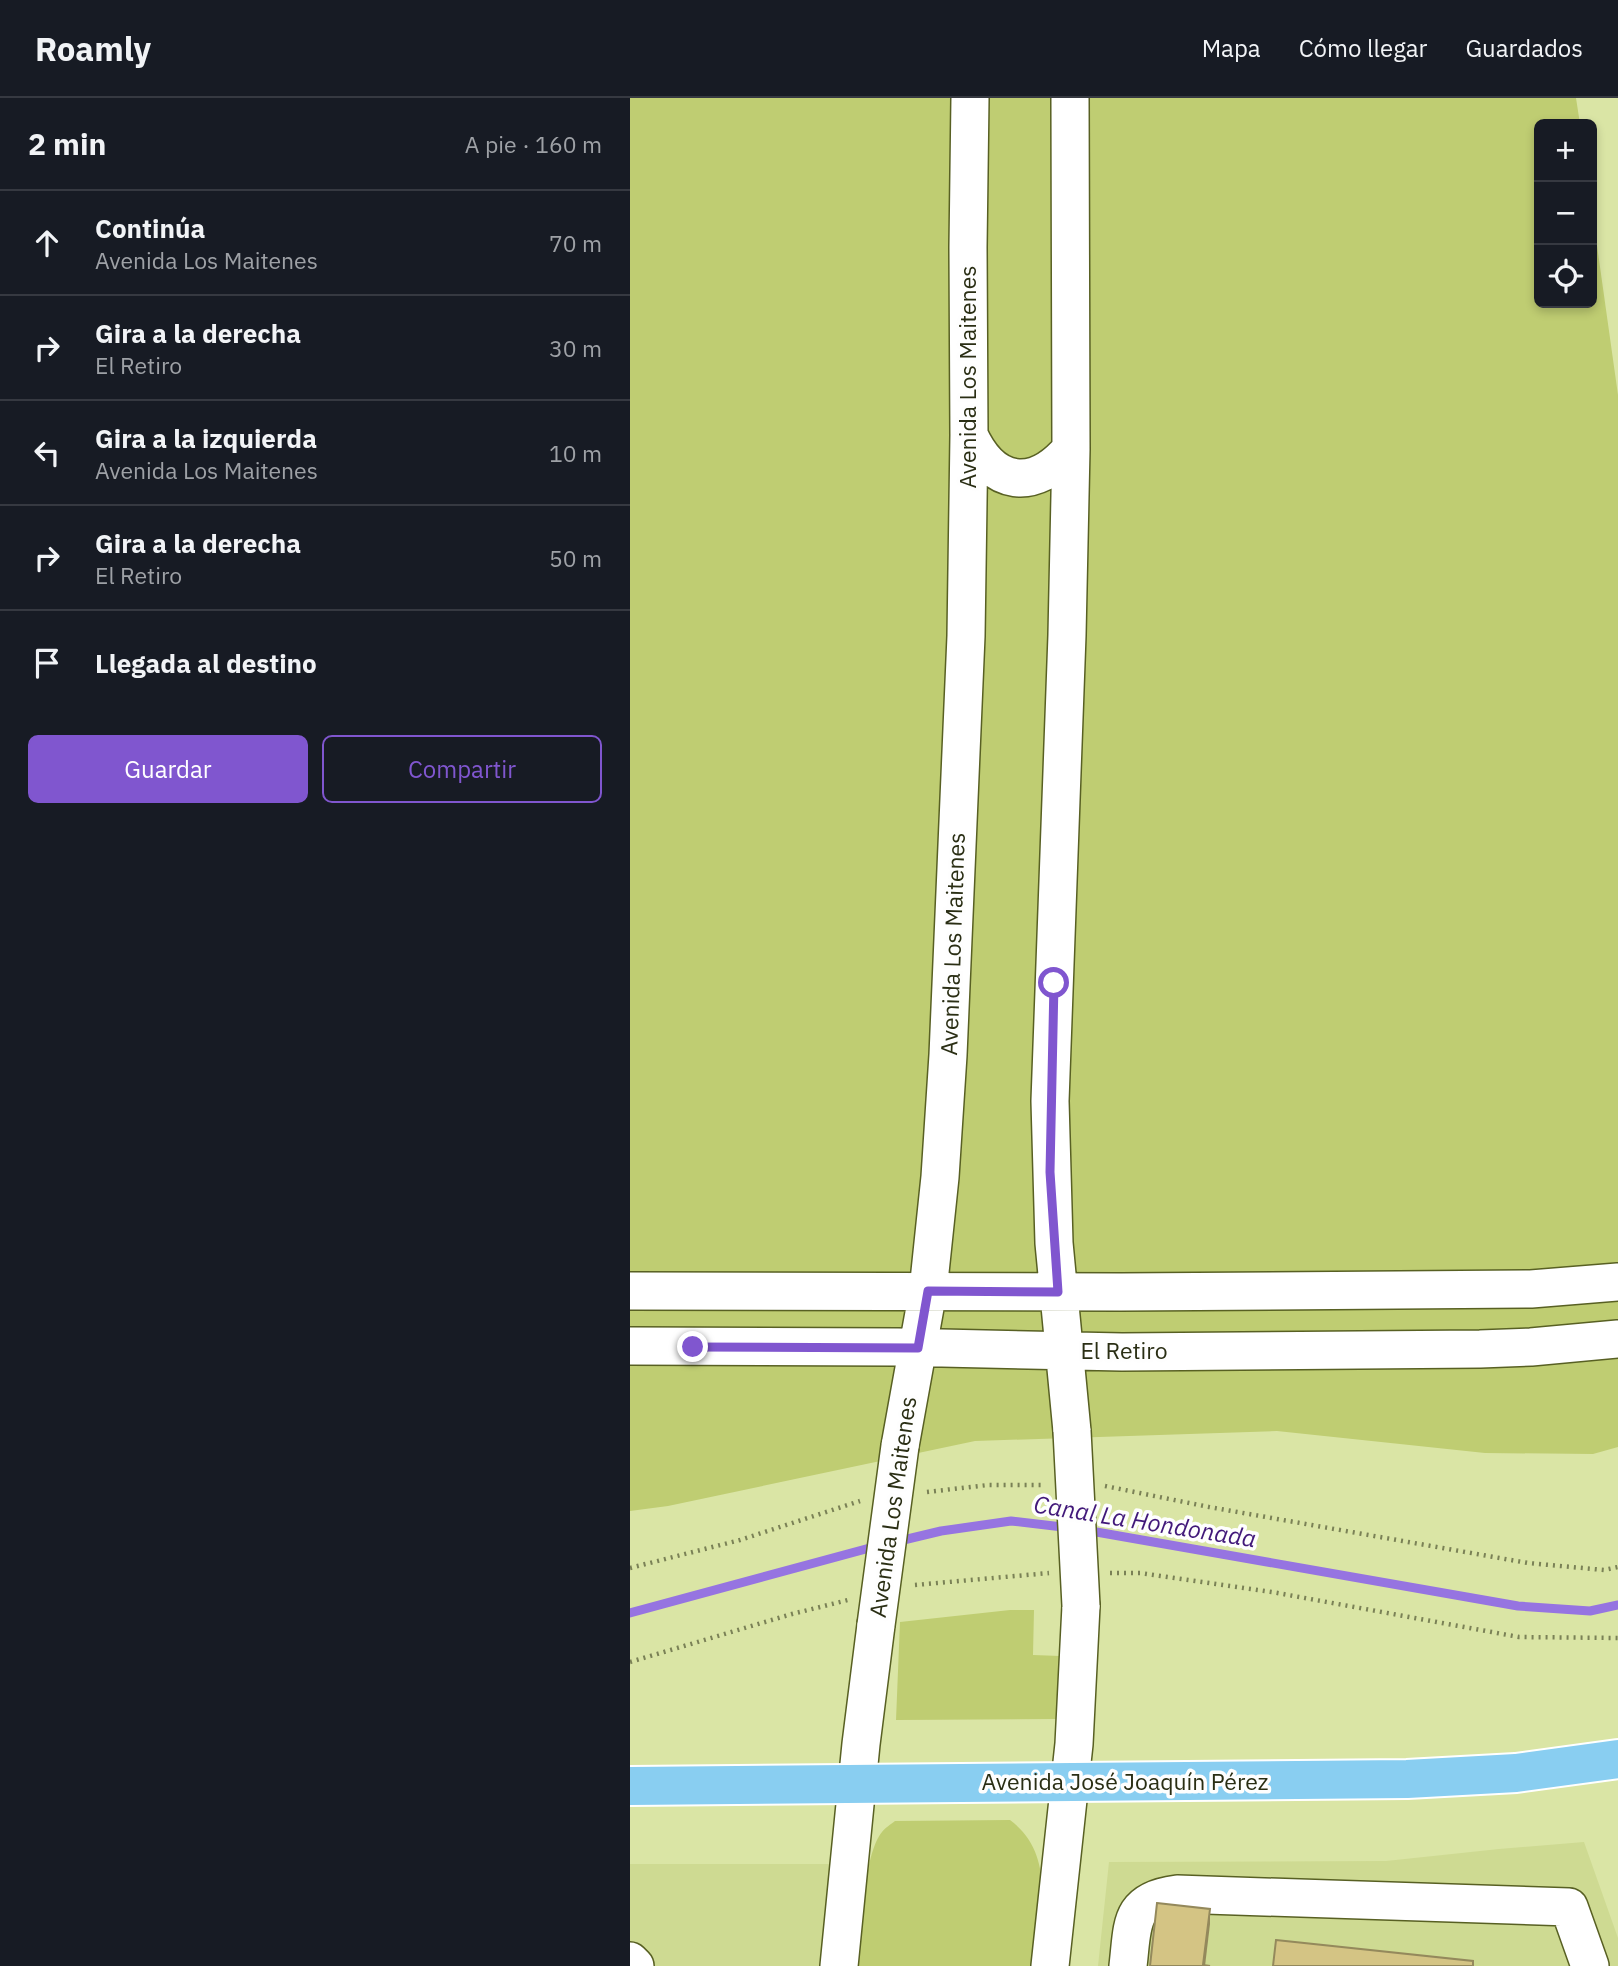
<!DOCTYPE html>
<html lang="es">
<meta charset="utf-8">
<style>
:root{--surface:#171b24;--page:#20242c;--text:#f1f3f6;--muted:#9ea1a6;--line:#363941;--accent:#8056cf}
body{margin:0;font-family:"IBM Plex Sans",sans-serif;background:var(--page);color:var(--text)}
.controls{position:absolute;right:21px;top:21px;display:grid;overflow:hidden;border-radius:10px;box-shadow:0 4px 10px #0003}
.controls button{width:63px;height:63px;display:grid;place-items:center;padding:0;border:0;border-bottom:2px solid var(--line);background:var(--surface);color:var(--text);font:35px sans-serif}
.stop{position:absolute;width:21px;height:21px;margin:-16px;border:5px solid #8056cf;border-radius:50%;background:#fff}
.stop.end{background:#8056cf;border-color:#fff;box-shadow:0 2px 7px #0008}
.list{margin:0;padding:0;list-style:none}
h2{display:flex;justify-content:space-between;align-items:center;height:91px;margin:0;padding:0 28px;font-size:30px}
h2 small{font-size:23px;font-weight:400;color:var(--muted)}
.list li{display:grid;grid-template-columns:46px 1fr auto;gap:21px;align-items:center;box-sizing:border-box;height:105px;padding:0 28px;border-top:2px solid var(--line)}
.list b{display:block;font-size:26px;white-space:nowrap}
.list p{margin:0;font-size:23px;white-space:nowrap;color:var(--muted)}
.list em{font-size:23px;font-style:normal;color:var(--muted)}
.actions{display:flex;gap:14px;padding:21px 28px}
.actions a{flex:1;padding:16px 0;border:2px solid var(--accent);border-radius:10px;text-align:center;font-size:24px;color:var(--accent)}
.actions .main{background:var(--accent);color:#fff}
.icon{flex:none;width:38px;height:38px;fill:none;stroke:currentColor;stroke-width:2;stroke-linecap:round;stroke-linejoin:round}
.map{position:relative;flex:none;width:988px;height:1868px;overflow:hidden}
header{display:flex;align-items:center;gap:42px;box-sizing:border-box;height:98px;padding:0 35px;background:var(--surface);border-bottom:2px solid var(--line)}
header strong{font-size:33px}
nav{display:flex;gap:38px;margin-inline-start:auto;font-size:24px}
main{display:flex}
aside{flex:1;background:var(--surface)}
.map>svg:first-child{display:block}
.built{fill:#ceda92}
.green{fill:#bfcd72}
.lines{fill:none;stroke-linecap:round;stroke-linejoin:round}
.stream{stroke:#9674e1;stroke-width:9}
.minor-casing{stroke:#586023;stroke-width:40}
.major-casing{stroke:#fff;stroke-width:42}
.path{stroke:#7a8156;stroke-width:4.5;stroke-dasharray:2 5;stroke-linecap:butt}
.minor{stroke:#fff;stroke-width:37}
.major{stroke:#89cef1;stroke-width:38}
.minor-bridge-casing{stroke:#586023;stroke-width:40;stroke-linecap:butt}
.minor-bridge{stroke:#fff;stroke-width:37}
.shaded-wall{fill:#94895c}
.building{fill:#d4c484;stroke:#94895c;stroke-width:2}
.route{stroke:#8056cf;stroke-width:9}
.labels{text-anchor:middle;stroke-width:7;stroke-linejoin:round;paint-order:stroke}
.street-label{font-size:23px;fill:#2a2e14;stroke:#fefefe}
.water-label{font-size:24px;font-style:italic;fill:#411879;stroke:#fefefe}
</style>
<header>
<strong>Roamly</strong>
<nav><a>Mapa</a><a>Cómo llegar</a><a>Guardados</a></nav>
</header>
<main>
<aside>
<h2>2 min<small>A pie · 160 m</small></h2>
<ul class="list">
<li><svg class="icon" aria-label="ahead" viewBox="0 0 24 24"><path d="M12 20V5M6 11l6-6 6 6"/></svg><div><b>Continúa</b><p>Avenida Los Maitenes</p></div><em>70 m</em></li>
<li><svg class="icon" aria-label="right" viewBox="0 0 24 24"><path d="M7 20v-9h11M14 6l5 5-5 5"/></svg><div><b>Gira a la derecha</b><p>El Retiro</p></div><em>30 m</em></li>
<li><svg class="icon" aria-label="left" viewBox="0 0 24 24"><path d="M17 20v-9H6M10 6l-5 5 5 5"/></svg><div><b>Gira a la izquierda</b><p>Avenida Los Maitenes</p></div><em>10 m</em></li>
<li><svg class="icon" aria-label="right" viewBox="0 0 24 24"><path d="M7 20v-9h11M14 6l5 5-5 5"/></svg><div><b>Gira a la derecha</b><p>El Retiro</p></div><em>50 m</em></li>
<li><svg class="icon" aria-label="arrive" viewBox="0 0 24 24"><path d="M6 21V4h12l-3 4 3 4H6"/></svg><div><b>Llegada al destino</b></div></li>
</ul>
<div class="actions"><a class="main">Guardar</a><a>Compartir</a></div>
</aside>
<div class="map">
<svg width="988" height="1868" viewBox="0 0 988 1868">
<rect width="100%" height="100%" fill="#dae5a5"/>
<!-- built -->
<path class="built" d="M 954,1744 L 988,1840 L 988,1868 L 468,1868 L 479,1764 L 756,1763 L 869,1751 Z
M 0,1766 L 203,1766 L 189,1868 L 0,1868 Z"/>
<!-- green -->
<path class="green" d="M 0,0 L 946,0 L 950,26 L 909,26 L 909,205 L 962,205 L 962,112 L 988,297 L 988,1349 L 963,1356 L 855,1355 L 647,1333 L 345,1343 L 38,1408 L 0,1413 Z
M 380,1512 L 404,1512 L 403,1557 L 430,1558 L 426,1621 L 266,1622 L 270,1524 Z
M 380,1722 C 428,1758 409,1817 404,1868 L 228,1868 C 231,1836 233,1757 252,1734 C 255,1730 261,1726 265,1723 Z"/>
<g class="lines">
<!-- stream -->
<path class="stream" d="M 455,1432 L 888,1508 L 960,1513 L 988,1507
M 265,1444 L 311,1433 L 381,1423 L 441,1430
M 0,1515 L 247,1448"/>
<defs>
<path id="minor" d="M 440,0 L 441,351 L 437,537 L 420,1003 L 424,1145 L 442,1333
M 339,337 C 363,389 404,394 441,351
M 0,1193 L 491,1194 L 901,1191 L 988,1184
M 0,1248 L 268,1249 L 492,1254 L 850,1251 L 901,1249 L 988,1241
M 270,1348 L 298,1193 L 310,1079 L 318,957 L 336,538 L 339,337 L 338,149 L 340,0
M 0,1863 L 5,1868
M 209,1868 L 231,1646 L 246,1527
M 420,1868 L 444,1646 L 451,1508
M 498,1868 C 503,1827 498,1802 547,1796 L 939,1809 L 960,1868"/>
<path id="major" d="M 0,1688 L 777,1681 L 886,1675 L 988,1661"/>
</defs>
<!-- minor casing -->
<use href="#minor" class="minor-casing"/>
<!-- major casing -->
<use href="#major" class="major-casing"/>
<!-- path -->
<path class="path" d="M 475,1388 L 579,1409 L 898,1465 L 974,1472 L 988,1469
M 297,1394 L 358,1387 L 414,1387
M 0,1470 L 110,1442 L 230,1403
M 480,1475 L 510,1475 L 642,1494 L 889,1539 L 988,1540
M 285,1487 L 419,1475
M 0,1564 L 162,1516 L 218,1502"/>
<!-- minor -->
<use href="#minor" class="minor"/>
<!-- major -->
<use href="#major" class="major"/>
<defs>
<path id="minor-bridge" d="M 442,1333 L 451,1508
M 246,1527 L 270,1348"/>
</defs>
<!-- minor-bridge casing -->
<use href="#minor-bridge" class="minor-bridge-casing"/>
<!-- minor-bridge -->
<use href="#minor-bridge" class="minor-bridge"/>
</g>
<!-- shaded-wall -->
<path class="shaded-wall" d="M 580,1811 L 580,1826 L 575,1868 L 573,1868 Z"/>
<!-- building -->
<path class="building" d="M 527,1805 L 580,1811 L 573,1867 L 580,1868 L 520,1868 Z
M 646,1842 L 843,1863 L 843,1868 L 643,1868 Z"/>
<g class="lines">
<!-- route -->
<path class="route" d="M 63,1249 L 288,1250 L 298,1193 L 428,1194 L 420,1074 L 424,885"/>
</g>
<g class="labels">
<!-- street labels -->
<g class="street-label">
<text transform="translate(338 279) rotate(-90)" y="8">Avenida Los Maitenes</text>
<text transform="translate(323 846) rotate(-88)" y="8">Avenida Los Maitenes</text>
<text x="494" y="1261">El Retiro</text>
<text transform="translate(263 1409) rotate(-82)" y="8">Avenida Los Maitenes</text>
<text x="495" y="1692">Avenida José Joaquín Pérez</text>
</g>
<!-- water labels -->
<g class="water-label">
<text transform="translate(515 1424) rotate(9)" y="8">Canal La Hondonada</text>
</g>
</g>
</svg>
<div class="controls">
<button>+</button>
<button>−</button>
<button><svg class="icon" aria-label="locate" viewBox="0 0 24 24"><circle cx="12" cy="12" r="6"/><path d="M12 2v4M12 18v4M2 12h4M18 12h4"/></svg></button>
</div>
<div class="stop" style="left:424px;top:885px"></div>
<div class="stop end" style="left:63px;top:1249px"></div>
</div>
</main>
